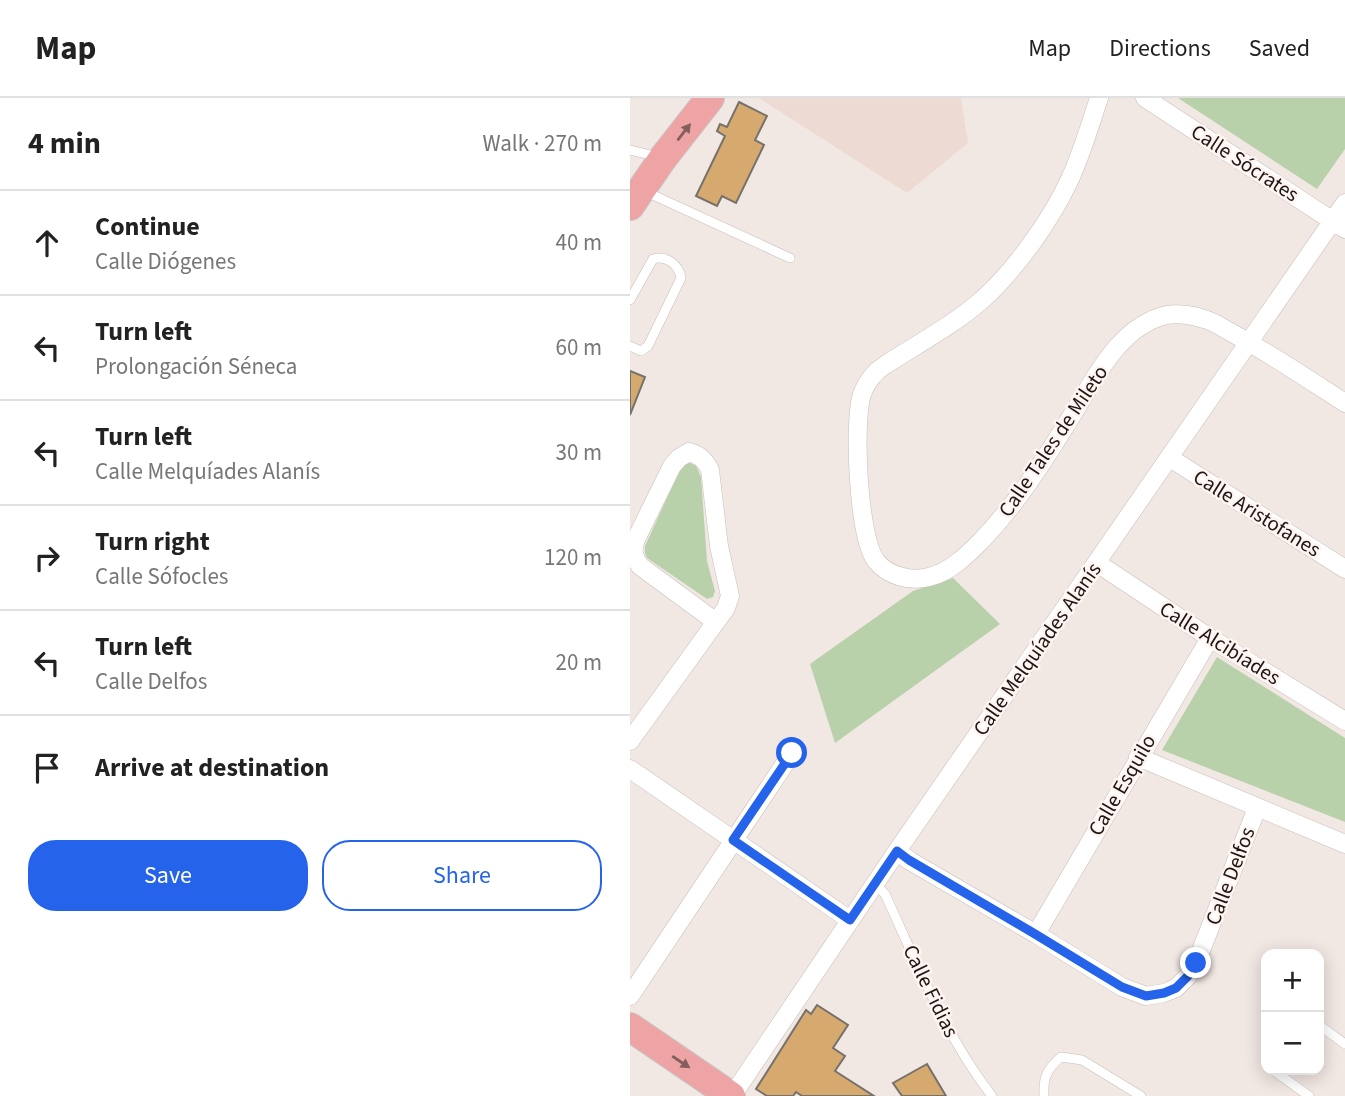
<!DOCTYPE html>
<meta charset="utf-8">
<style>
:root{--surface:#fff;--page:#f6f6f6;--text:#222;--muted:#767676;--line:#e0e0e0;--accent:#2563eb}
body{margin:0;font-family:"Source Sans 3",sans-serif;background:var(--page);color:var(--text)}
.controls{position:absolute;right:21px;bottom:21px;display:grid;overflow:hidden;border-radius:14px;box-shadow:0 4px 18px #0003}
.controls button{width:63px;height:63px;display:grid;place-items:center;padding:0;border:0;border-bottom:2px solid var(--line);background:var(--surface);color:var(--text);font:35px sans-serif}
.stop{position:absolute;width:21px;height:21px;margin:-16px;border:5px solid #2563eb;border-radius:50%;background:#fff}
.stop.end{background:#2563eb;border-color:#fff;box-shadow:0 2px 7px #0008}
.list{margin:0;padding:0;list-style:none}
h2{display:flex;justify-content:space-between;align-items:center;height:91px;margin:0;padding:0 28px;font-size:30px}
h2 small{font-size:23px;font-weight:400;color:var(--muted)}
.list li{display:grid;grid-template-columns:46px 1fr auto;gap:21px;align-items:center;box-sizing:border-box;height:105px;padding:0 28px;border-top:2px solid var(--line)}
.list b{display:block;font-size:26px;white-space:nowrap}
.list p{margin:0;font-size:23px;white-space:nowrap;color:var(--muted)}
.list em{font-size:23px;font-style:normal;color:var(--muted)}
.actions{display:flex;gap:14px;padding:21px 28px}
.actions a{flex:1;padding:16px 0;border:2px solid var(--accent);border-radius:28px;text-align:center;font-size:24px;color:var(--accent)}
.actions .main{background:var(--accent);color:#fff}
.icon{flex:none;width:38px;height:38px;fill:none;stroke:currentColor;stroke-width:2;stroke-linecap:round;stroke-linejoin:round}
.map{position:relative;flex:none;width:715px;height:998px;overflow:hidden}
header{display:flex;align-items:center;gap:42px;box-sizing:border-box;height:98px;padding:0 35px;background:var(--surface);border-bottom:2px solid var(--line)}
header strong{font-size:33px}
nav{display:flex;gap:38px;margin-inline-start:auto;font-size:24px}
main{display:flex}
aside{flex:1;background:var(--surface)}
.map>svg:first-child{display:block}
.built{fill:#eddbd3}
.green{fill:#b9d1aa}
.building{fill:#d6aa6f;stroke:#76716a;stroke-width:2}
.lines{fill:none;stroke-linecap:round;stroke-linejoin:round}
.lane-casing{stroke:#c7bdb9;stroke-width:10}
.street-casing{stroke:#c7bdb9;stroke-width:19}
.primary-casing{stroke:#c8c7c7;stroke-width:30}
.lane{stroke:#fff;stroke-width:9}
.street{stroke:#fff;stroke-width:18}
.primary{stroke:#eea4a4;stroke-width:28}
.oneway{fill:#845e5d}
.route{stroke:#2563eb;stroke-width:9}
.labels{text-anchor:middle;stroke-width:5;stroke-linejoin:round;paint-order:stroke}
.street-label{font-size:21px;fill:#1b1716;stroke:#fff4f0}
</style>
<header>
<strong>Map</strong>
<nav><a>Map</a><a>Directions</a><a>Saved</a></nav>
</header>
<main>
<aside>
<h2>4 min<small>Walk · 270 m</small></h2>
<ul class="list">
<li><svg class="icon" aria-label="ahead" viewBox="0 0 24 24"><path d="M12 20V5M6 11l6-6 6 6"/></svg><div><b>Continue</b><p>Calle Diógenes</p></div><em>40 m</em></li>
<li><svg class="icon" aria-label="left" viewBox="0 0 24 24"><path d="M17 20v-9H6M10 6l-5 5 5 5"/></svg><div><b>Turn left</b><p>Prolongación Séneca</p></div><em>60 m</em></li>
<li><svg class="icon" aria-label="left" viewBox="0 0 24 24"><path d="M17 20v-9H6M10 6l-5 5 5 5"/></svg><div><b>Turn left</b><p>Calle Melquíades Alanís</p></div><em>30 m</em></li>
<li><svg class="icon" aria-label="right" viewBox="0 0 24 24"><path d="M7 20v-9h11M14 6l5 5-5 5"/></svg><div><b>Turn right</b><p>Calle Sófocles</p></div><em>120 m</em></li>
<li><svg class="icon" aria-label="left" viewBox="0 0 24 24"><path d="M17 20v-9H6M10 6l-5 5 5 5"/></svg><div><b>Turn left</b><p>Calle Delfos</p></div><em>20 m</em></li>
<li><svg class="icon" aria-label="arrive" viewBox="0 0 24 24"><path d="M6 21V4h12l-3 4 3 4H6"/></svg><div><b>Arrive at destination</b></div></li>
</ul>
<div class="actions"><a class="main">Save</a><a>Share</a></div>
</aside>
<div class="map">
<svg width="715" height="998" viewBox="0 0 715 998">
<rect width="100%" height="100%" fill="#f1e7e3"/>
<!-- built -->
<path class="built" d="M 129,0 L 331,0 L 338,45 L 277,95 Z"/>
<!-- green -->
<path class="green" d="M 548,0 L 715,0 L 715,51 L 687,91 Z
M 60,365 L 66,368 L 71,379 L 77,463 L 85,493 L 83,499 L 77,501 L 17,460 L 15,455 L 15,448 L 52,367 Z
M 323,480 L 370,526 L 205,645 L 180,566 L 283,493 Z
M 587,559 L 715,640 L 715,724 L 532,652 Z"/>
<!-- building -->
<path class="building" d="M 109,4 L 137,18 L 125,42 L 134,47 L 106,105 L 92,98 L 87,108 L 66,98 L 95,38 L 87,33 L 90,26 L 97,29 Z
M 0,273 L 15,279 L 0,317 Z
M 187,907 L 218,927 L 203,950 L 215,958 L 205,973 L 244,998 L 172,998 L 166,994 L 163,998 L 137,998 L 126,991 L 176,912 L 181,916 Z
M 297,966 L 316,998 L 272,998 L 263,985 Z"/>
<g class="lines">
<defs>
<path id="lane" d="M 0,52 L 29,59
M 17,92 L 23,97 L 160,160
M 0,202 L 23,161 C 37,157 49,167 51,180 L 18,248 L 11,253 L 0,248
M 245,786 L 255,796 C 287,865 315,938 362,998
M 689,927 L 715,946
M 643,972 L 679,998
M 414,998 C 413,979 417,971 431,959 L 452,962 L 511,998"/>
<path id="street" d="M 469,0 C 460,27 452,55 440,81 C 421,122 386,171 353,201 C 325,226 286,247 255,267 C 244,274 237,283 232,296 C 223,324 228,439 246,463 C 258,478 281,484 299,479 C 320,474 336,458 351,443 C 369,424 386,403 401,381 C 416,359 430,337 444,314 C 466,278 491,227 537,217 C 548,215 563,217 574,221 C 583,223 593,230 602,235 C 641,256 678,281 715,305
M 515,0 L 715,131
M 540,360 L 715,471
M 467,465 L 580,540 L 715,623
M 0,643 L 96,510 L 100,498 L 89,448 L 80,372 C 75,362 70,357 59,354 L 49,360 L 42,368 L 6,441 C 2,452 3,458 10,468 L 86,524
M 508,659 L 715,746
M 0,671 L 220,822
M 267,753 L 280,763 L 406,836 L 492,889 L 516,898 L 534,895 L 546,890 L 558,878 L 566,865 L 627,710
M 406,836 L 580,540
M 0,898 L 162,655
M 102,998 L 267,753 L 715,105"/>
<path id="primary" d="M 0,108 L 33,60 L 80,0
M 0,929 L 101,998"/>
</defs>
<!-- lane casing -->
<use href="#lane" class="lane-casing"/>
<!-- street casing -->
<use href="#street" class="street-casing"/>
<!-- primary casing -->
<use href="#primary" class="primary-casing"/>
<!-- lane -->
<use href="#lane" class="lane"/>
<!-- street -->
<use href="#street" class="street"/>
<!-- primary -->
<use href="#primary" class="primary"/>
</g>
<!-- one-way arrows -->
<defs><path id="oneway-solid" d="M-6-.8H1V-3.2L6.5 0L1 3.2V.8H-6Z" transform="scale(1.75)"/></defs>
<g class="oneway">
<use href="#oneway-solid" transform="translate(54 34) rotate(-52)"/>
<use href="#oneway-solid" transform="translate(51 964) rotate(34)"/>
</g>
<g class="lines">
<!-- route -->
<path class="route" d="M 162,655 L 103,742 L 220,822 L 267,753 L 279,762 L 405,836 L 492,889 L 516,898 L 534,895 L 546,890 L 558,878 L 566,865"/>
</g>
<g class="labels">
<!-- street labels -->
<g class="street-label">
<text transform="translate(615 65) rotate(33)" y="7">Calle Sócrates</text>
<text transform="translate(423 343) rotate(-56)" y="7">Calle Tales de Mileto</text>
<text transform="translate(627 415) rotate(32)" y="7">Calle Aristofanes</text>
<text transform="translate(590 545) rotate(32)" y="7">Calle Alcibíades</text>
<text transform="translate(407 551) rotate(-55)" y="7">Calle Melquíades Alanís</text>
<text transform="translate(492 687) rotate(-60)" y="7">Calle Esquilo</text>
<text transform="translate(600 778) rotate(-69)" y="7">Calle Delfos</text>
<text transform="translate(301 893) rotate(64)" y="7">Calle Fidias</text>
</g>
</g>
</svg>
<div class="controls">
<button>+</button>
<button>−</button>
</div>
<div class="stop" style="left:162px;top:655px"></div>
<div class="stop end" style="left:566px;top:865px"></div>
</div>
</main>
